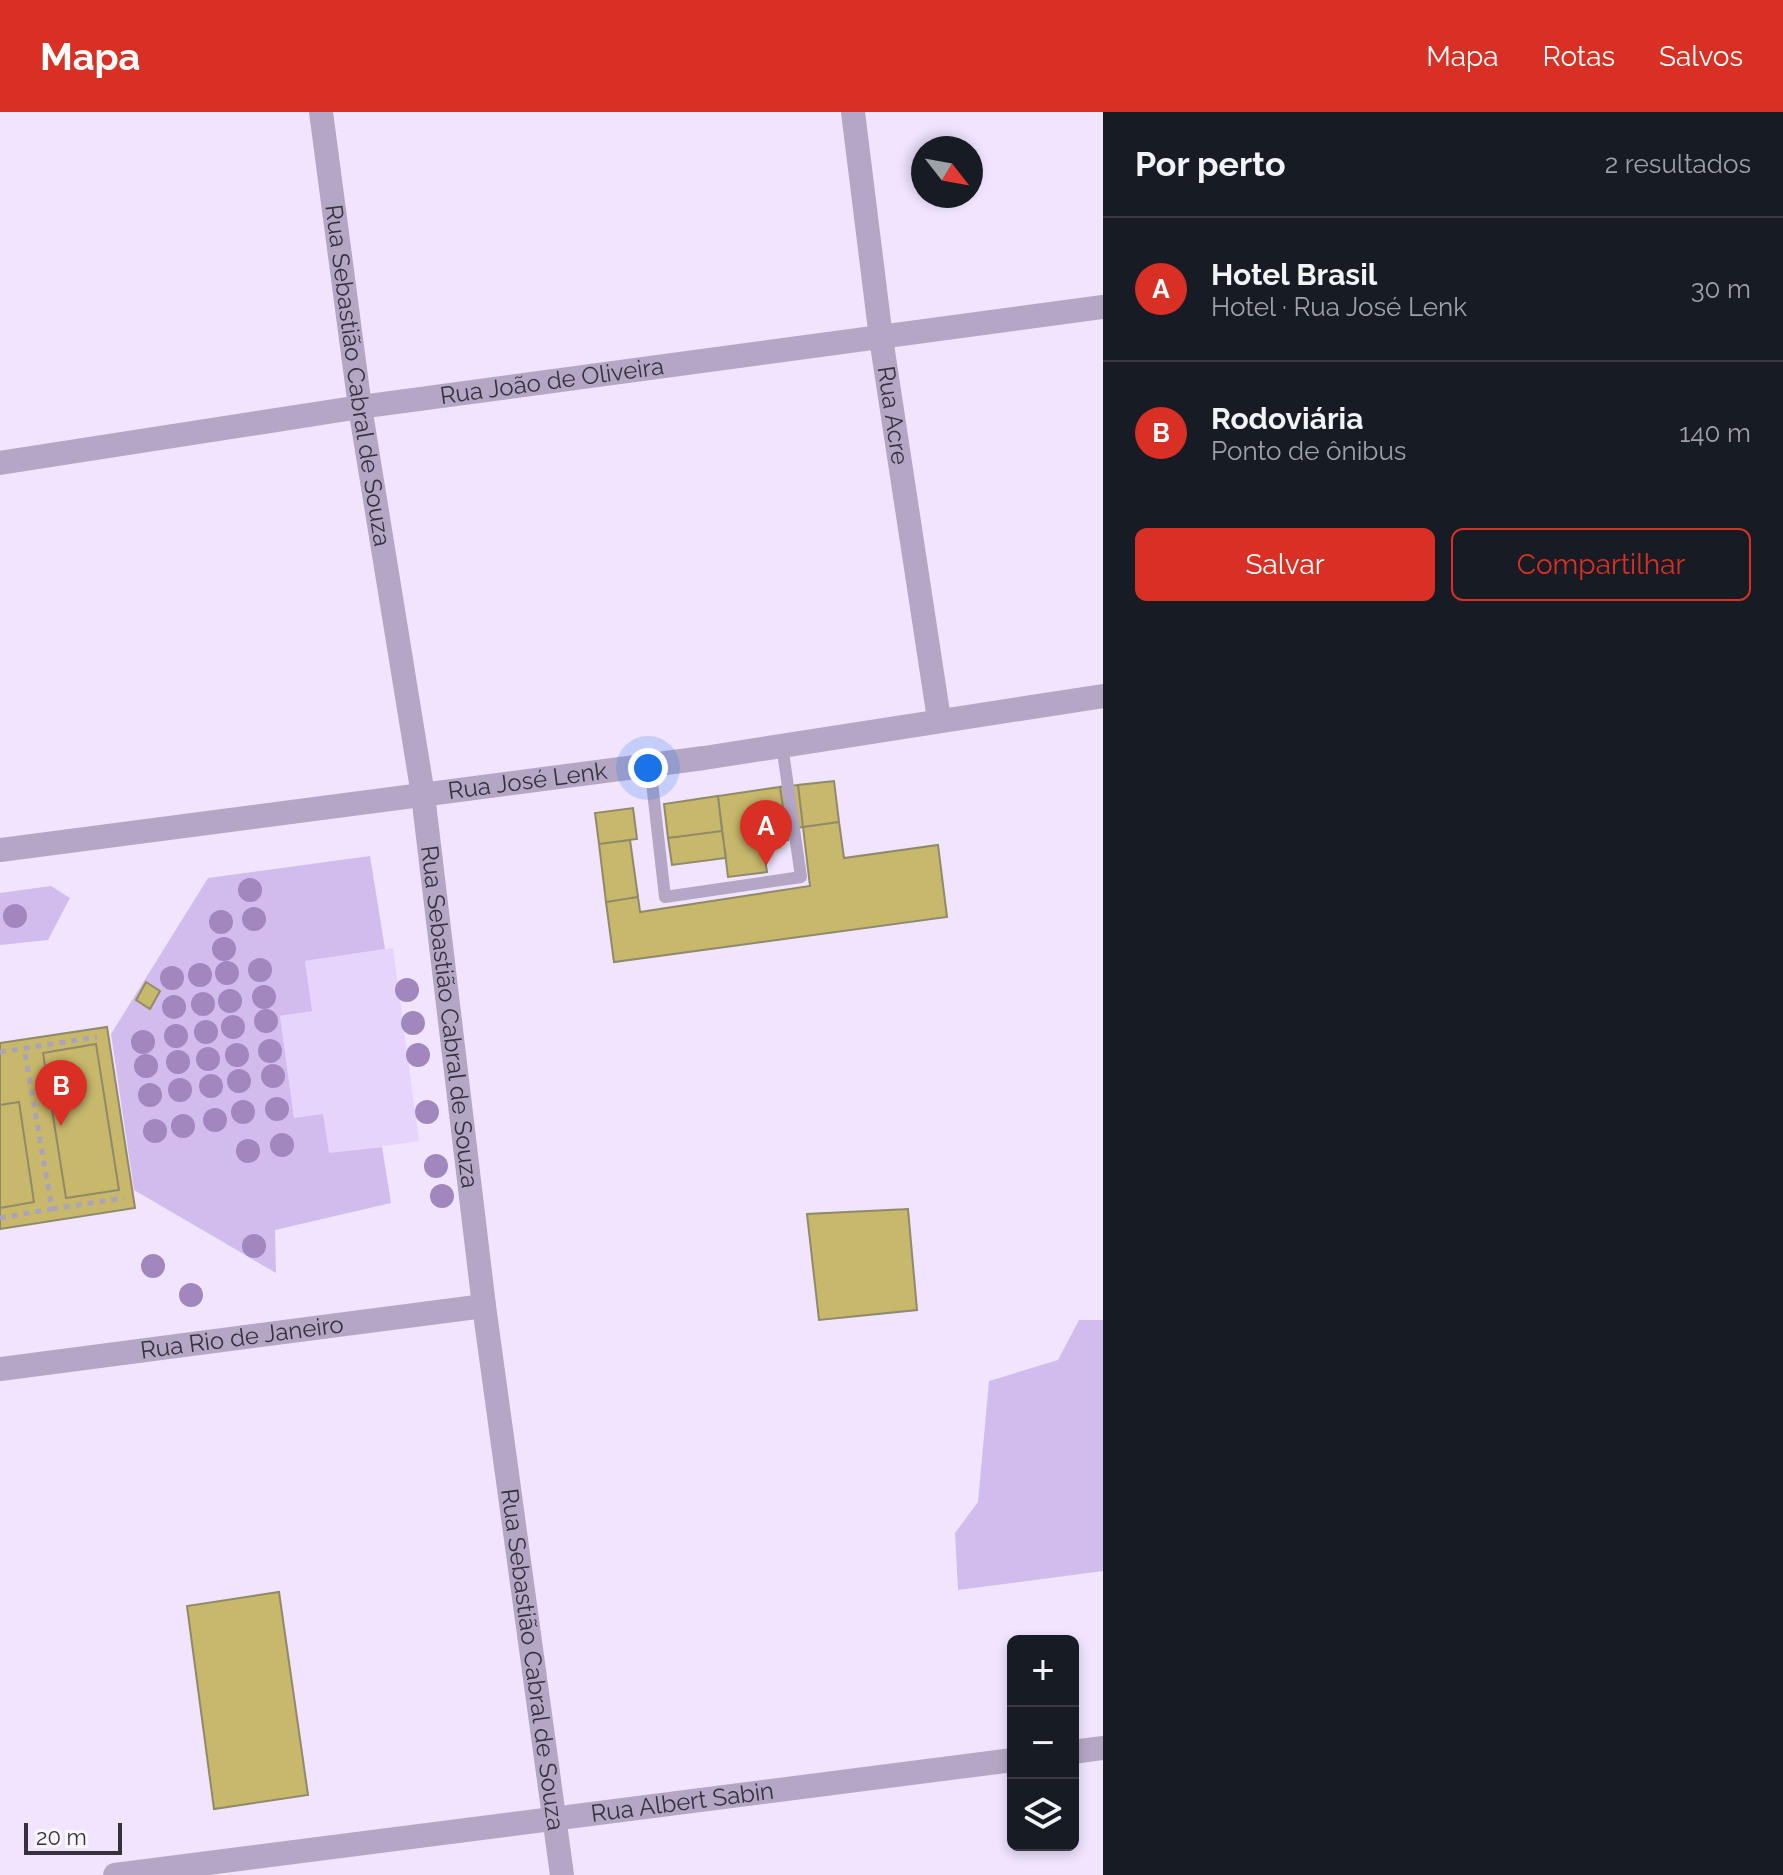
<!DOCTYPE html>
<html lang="pt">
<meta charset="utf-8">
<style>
:root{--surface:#171b24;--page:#242831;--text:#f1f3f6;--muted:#9ea1a6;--line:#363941;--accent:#d93025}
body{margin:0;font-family:Raleway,sans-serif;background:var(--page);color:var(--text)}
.controls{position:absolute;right:24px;bottom:24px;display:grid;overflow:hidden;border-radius:12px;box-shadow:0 4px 12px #0003}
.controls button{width:72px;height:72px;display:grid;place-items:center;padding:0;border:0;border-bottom:2px solid var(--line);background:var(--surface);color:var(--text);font:40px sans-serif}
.compass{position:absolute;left:911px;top:24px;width:72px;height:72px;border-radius:50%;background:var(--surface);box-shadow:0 4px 12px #0003;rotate:121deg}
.scale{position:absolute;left:24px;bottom:20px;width:98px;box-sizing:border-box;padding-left:8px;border:4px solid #37313e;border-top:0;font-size:22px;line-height:28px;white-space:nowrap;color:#37313e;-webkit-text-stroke:6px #f9f6fd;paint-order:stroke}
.you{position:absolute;left:648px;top:656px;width:28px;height:28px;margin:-20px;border:6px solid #fff;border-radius:50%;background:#1a73e8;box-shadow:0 0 0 12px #1a73e833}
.badge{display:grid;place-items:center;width:52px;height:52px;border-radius:50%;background:var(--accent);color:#fff;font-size:26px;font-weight:700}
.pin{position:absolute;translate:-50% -66px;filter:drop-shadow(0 2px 4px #0008)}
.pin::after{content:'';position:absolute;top:42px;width:28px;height:24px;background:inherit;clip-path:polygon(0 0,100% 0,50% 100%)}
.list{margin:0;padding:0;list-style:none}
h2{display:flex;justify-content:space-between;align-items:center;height:104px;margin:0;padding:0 32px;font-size:34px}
h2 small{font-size:26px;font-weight:400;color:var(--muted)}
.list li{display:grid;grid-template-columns:52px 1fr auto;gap:24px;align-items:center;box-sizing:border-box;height:144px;padding:0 32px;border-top:2px solid var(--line)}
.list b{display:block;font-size:30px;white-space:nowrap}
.list p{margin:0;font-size:26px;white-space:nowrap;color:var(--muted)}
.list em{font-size:26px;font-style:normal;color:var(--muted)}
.actions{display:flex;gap:16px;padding:24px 32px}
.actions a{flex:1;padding:18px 0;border:2px solid var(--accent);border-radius:12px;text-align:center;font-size:28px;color:var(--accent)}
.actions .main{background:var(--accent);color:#fff}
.icon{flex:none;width:44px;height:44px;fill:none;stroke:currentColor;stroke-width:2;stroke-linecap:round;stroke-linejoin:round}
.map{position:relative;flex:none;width:1103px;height:1763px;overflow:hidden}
header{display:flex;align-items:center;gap:48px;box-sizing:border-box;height:112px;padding:0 40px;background:var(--accent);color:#fff}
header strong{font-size:38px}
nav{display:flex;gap:44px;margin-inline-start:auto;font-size:28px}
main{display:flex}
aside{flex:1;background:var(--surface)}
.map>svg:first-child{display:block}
.built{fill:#e6d4fc}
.green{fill:#d2bcee}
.building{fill:#c7b86b;stroke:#908a69;stroke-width:2}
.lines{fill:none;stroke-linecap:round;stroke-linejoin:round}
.path{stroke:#ada3b9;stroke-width:5;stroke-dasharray:6 6;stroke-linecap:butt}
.service{stroke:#b4a7c5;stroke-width:12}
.minor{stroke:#b4a7c5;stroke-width:24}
.tertiary{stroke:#b4a7c5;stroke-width:24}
.tree{fill:#a286be}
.labels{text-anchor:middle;stroke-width:8;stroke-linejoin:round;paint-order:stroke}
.street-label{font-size:24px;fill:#37313e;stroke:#f9f6fd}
</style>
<header>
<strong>Mapa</strong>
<nav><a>Mapa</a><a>Rotas</a><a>Salvos</a></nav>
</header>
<main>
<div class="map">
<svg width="1103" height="1763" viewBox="0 0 1103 1763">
<rect width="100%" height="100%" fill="#f0e4ff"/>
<!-- built -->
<path class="built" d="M 393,836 L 419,1029 L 329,1042 L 294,1006 L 280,904 L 311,899 L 305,849 Z"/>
<!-- green -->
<path class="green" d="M 370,744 L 385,837 L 305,849 L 312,899 L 280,904 L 294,1006 L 323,1002 L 329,1041 L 382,1035 L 391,1091 L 275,1118 L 276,1161 L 134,1078 L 111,922 L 208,766 Z
M 51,774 L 70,786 L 48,828 L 0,833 L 0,781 Z
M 1079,1208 L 1103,1208 L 1103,1459 L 958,1478 L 955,1421 L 978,1390 L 989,1269 L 1058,1248 Z"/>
<!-- building -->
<path class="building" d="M 834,669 L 839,710 L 803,715 L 798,673 Z
M 798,673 L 803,715 L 786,717 L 780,675 Z
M 780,675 L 788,728 L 768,731 L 767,720 L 761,721 L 767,760 L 728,765 L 718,684 Z
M 718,684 L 722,719 L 668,726 L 664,692 Z
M 633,696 L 637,727 L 599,732 L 595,701 Z
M 839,710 L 844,746 L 938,733 L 947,805 L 614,850 L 606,790 L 638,785 L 640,800 L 810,774 L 803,715 Z
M 722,719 L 726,746 L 672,753 L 668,726 Z
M 630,728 L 638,785 L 606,790 L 599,732 Z
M 146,870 L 160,879 L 150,897 L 136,888 Z
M 107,915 L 135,1096 L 0,1117 L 0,931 Z
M 96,932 L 119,1078 L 66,1086 L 43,941 Z
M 19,990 L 34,1090 L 0,1096 L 0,993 Z
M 908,1097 L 917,1198 L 819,1208 L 807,1102 Z
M 279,1480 L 308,1683 L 214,1697 L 187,1494 Z"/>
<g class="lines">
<!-- path -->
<path class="path" d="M 0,940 L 97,925
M 52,1097 L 124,1086
M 0,1106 L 52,1097 L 24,936"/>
<!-- service -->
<path class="service" d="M 650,653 L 665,785 L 801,765 L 782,633"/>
<!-- minor -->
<g class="minor">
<path id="s1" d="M 321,0 L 360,295 L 423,683 L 484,1194 L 562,1763"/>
<path id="s2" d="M 853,0 L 881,226 L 939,607"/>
<path id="s3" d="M 0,351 L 360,295 L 1103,195"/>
<path id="s4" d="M 0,1257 L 484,1194"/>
<path d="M 1073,1640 L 1103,1636"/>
<path id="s5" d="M 115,1763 L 1013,1648"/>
</g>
<!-- tertiary -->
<path class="tertiary" id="s6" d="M 0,738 L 704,646 L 1103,584"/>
</g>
<!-- trees -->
<g class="tree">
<circle cx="250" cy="778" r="12"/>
<circle cx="15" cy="804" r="12"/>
<circle cx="254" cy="807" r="12"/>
<circle cx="221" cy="810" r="12"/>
<circle cx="224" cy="837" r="12"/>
<circle cx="260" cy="858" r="12"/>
<circle cx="227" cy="861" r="12"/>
<circle cx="200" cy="863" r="12"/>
<circle cx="172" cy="866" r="12"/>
<circle cx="407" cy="878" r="12"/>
<circle cx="264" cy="885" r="12"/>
<circle cx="230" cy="889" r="12"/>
<circle cx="203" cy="892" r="12"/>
<circle cx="174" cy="895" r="12"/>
<circle cx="266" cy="909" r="12"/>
<circle cx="413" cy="911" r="12"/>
<circle cx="233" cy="915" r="12"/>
<circle cx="206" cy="920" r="12"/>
<circle cx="176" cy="924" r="12"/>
<circle cx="143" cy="930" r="12"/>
<circle cx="270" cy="939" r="12"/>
<circle cx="237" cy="943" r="12"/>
<circle cx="418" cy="943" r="12"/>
<circle cx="208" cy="947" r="12"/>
<circle cx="178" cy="950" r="12"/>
<circle cx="146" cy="954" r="12"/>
<circle cx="273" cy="964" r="12"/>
<circle cx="239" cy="969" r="12"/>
<circle cx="211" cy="974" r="12"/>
<circle cx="180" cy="978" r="12"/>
<circle cx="150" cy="983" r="12"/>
<circle cx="277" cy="997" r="12"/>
<circle cx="243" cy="1000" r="12"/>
<circle cx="427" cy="1000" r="12"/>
<circle cx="215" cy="1008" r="12"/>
<circle cx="183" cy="1014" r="12"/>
<circle cx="155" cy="1019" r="12"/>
<circle cx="282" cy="1033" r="12"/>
<circle cx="248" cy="1039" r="12"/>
<circle cx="436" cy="1054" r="12"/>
<circle cx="442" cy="1084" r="12"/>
<circle cx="254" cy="1134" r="12"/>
<circle cx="153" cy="1154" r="12"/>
<circle cx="191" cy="1183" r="12"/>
</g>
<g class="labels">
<!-- street labels -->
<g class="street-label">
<text dy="8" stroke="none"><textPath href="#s1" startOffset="266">Rua Sebastião Cabral de Souza</textPath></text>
<text dy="8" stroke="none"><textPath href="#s3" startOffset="558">Rua João de Oliveira</textPath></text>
<text dy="8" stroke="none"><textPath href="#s2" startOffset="306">Rua Acre</textPath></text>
<text dy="8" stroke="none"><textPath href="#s6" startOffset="532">Rua José Lenk</textPath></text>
<text dy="8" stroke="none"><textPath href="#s1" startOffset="914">Rua Sebastião Cabral de Souza</textPath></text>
<text dy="8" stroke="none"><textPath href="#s4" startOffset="244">Rua Rio de Janeiro</textPath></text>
<text dy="8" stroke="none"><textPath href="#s1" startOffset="1562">Rua Sebastião Cabral de Souza</textPath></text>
<text dy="8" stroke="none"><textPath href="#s5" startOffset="572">Rua Albert Sabin</textPath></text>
</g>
</g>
</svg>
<div class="controls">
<button>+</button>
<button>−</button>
<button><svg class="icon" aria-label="layers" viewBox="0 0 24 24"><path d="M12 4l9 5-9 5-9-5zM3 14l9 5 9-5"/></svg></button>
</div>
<svg class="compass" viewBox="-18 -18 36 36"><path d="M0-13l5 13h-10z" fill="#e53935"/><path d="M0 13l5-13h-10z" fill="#9ea1a6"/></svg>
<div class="scale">20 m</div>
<div class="you"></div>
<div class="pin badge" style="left:766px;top:754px">A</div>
<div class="pin badge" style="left:61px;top:1014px">B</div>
</div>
<aside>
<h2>Por perto<small>2 resultados</small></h2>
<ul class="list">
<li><span class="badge">A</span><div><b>Hotel Brasil</b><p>Hotel · Rua José Lenk</p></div><em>30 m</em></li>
<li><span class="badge">B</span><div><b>Rodoviária</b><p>Ponto de ônibus</p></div><em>140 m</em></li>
</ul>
<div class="actions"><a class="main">Salvar</a><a>Compartilhar</a></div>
</aside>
</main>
